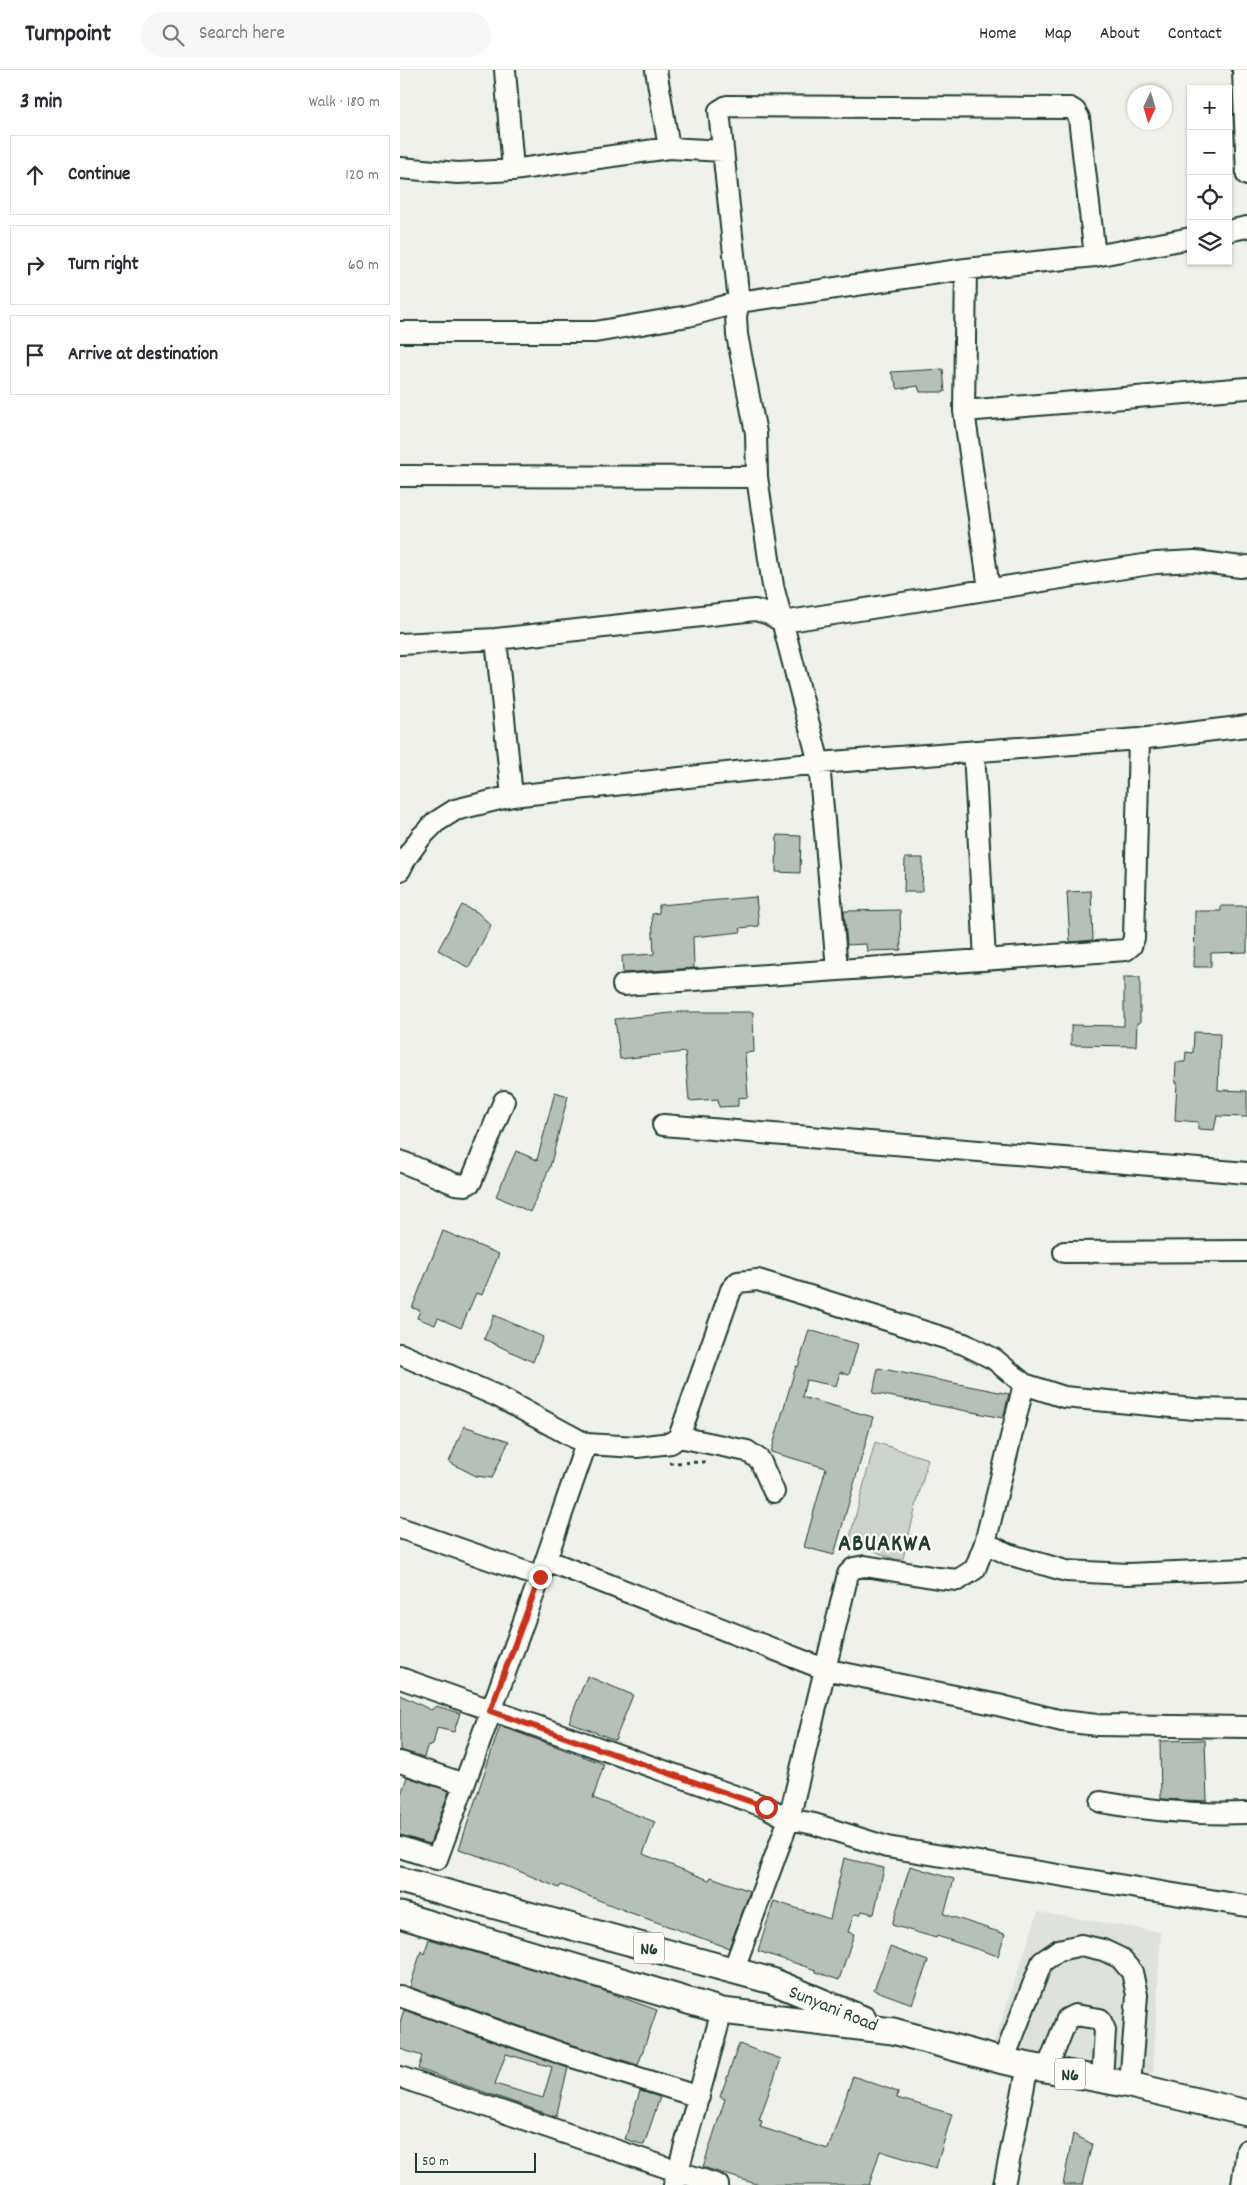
<!DOCTYPE html>
<meta charset="utf-8">
<style>
:root{--surface:#fff;--page:#f7f7f7;--text:#2b2b33;--muted:#7c7c81;--line:#e1e1e2}
body{margin:0;font-family:Dekko,sans-serif;background:var(--page);color:var(--text)}
.controls{position:absolute;right:15px;top:15px;display:grid;overflow:hidden;border-radius:0px;box-shadow:0 1px 4px #0004}
.controls button{width:45px;height:45px;display:grid;place-items:center;padding:0;border:0;border-bottom:1px solid var(--line);background:var(--surface);color:var(--text);font:25px sans-serif}
.compass{position:absolute;left:727px;top:15px;width:45px;height:45px;border-radius:50%;background:var(--surface);box-shadow:0 1px 4px #0004;rotate:184deg}
.scale{position:absolute;left:15px;bottom:12px;width:121px;box-sizing:border-box;padding-left:5px;border:2px solid #1f3d34;border-top:0;font-size:14px;line-height:18px;white-space:nowrap;color:#1f3d34;-webkit-text-stroke:4px #fdfcf7;paint-order:stroke}
.stop{position:absolute;width:15px;height:15px;margin:-11px;border:4px solid #c8321e;border-radius:50%;background:#fff}
.stop.end{background:#c8321e;border-color:#fff;box-shadow:0 1px 5px #0008}
.list{margin:0;padding:0;list-style:none}
h2{display:flex;justify-content:space-between;align-items:center;height:65px;margin:0;padding:0 20px;font-size:21px}
h2 small{font-size:16px;font-weight:400;color:var(--muted)}
.list li{display:grid;grid-template-columns:32px 1fr auto;gap:15px;align-items:center;box-sizing:border-box;height:80px;margin:0 10px 10px;padding:0 10px;border:1px solid var(--line);border-radius:0px}
.list b{display:block;font-size:19px;white-space:nowrap}
.list em{font-size:16px;font-style:normal;color:var(--muted)}
.icon{flex:none;width:28px;height:28px;fill:none;stroke:currentColor;stroke-width:2;stroke-linecap:round;stroke-linejoin:round}
.map{position:relative;flex:none;width:847px;height:2115px;overflow:hidden}
header{display:flex;align-items:center;gap:30px;box-sizing:border-box;height:70px;padding:0 25px;background:var(--surface);border-bottom:1px solid var(--line)}
header strong{font-size:24px}
nav{display:flex;gap:28px;margin-inline-start:auto;font-size:18px}
.search{width:350px;height:45px;background:var(--page);display:flex;align-items:center;gap:12px;box-sizing:border-box;padding:0 18px;border-radius:28px;color:var(--muted);font-size:19px}
main{display:flex}
aside{flex:1;background:var(--surface)}
.map>svg:first-child{display:block}
.built{fill:#dfe2dc}
.green{fill:#cdd3cd;stroke:#768880}
.building{fill:#b6bfb8;stroke:#1f3d34;fill-rule:evenodd}
.lines{fill:none;stroke-linecap:round;stroke-linejoin:round}
.minor-casing{stroke:#1f3d34;stroke-width:24}
.major-casing{stroke:#1f3d34;stroke-width:29}
.path{stroke:#1f3d34;stroke-width:3;stroke-dasharray:4 4;stroke-linecap:butt}
.minor{stroke:#fdfcf7;stroke-width:20}
.major{stroke:#fdfcf7;stroke-width:25}
.route{stroke:#c8321e;stroke-width:6}
.labels{text-anchor:middle;stroke-width:4.5;stroke-linejoin:round;paint-order:stroke}
.shield{fill:#fdfcf7;stroke:#62766e;stroke-width:1}
.shield-label{font-size:18px;font-weight:bold;fill:#1f3d34}
.street-label{font-size:19px;fill:#1f3d34;stroke:#fdfcf7}
.district-label{font-size:24px;font-weight:bold;letter-spacing:1px;fill:#1f3d34;stroke:#fdfcf7}
</style>
<header>
<strong>Turnpoint</strong>
<div class="search"><svg class="icon" aria-label="search" viewBox="0 0 24 24"><circle cx="10" cy="10" r="6"/><path d="M15 15l6 6"/></svg>Search here</div>
<nav><a>Home</a><a>Map</a><a>About</a><a>Contact</a></nav>
</header>
<main>
<aside>
<h2>3 min<small>Walk · 180 m</small></h2>
<ul class="list">
<li><svg class="icon" aria-label="ahead" viewBox="0 0 24 24"><path d="M12 20V5M6 11l6-6 6 6"/></svg><div><b>Continue</b></div><em>120 m</em></li>
<li><svg class="icon" aria-label="right" viewBox="0 0 24 24"><path d="M7 20v-9h11M14 6l5 5-5 5"/></svg><div><b>Turn right</b></div><em>60 m</em></li>
<li><svg class="icon" aria-label="arrive" viewBox="0 0 24 24"><path d="M6 21V4h12l-3 4 3 4H6"/></svg><div><b>Arrive at destination</b></div></li>
</ul>
</aside>
<div class="map">
<svg width="847" height="2115" viewBox="0 0 847 2115">
<rect width="100%" height="100%" fill="#f0f1eb"/>
<filter id="ink" filterUnits="userSpaceOnUse"><feTurbulence type="fractalNoise" baseFrequency=".02" numOctaves="2"/><feDisplacementMap in="SourceGraphic" scale="10" xChannelSelector="R" yChannelSelector="G"/><feConvolveMatrix kernelMatrix="1 2 1 2 8 2 1 2 1" color-interpolation-filters="sRGB"/></filter>
<g filter="url(#ink)">
<!-- built -->
<path class="built" d="M 638,1842 L 761,1862 L 753,2006 L 648,1992 L 593,1975 Z"/>
<!-- green -->
<path class="green" d="M 475,1372 L 528,1389 L 502,1492 L 449,1471 Z"/>
<!-- building -->
<path class="building" d="M 543,299 L 545,322 L 520,322 L 518,316 L 498,319 L 491,302 Z
M 377,765 L 401,766 L 400,803 L 376,802 Z
M 505,788 L 523,788 L 522,822 L 504,822 Z
M 691,821 L 693,870 L 670,872 L 667,822 Z
M 356,827 L 359,856 L 340,858 L 341,862 L 293,867 L 294,898 L 223,903 L 222,886 L 254,884 L 252,844 L 259,843 L 259,835 Z
M 62,835 L 77,842 L 91,855 L 69,898 L 38,880 Z
M 821,836 L 847,836 L 847,882 L 811,883 L 811,897 L 794,897 L 795,841 L 821,841 Z
M 500,840 L 501,880 L 467,881 L 466,874 L 447,875 L 444,841 Z
M 724,907 L 740,907 L 740,953 L 737,953 L 736,976 L 671,975 L 671,955 L 724,956 Z
M 280,942 L 353,942 L 354,982 L 345,983 L 348,1027 L 338,1028 L 338,1036 L 319,1037 L 318,1029 L 289,1031 L 285,982 L 220,989 L 215,949 Z
M 794,962 L 820,963 L 818,1020 L 847,1021 L 847,1047 L 817,1046 L 814,1060 L 798,1059 L 798,1052 L 775,1050 L 777,1012 L 775,1012 L 776,992 L 785,992 L 786,982 L 793,983 Z
M 155,1022 L 168,1026 L 150,1097 L 130,1142 L 96,1126 L 116,1081 L 137,1090 Z
M 43,1161 L 99,1184 L 82,1225 L 76,1223 L 61,1258 L 38,1248 L 35,1255 L 17,1248 L 20,1240 L 12,1238 Z
M 94,1245 L 143,1267 L 133,1292 L 84,1269 Z
M 409,1260 L 458,1274 L 449,1305 L 440,1302 L 436,1316 L 406,1310 L 402,1327 L 473,1347 L 434,1485 L 404,1477 L 426,1398 L 371,1382 L 396,1296 L 398,1297 Z
M 478,1298 L 609,1324 L 603,1348 L 473,1323 Z
M 64,1356 L 109,1371 L 92,1408 L 76,1406 L 49,1392 Z
M 187,1606 L 233,1625 L 215,1670 L 169,1652 Z
M 0,1625 L 31,1640 L 36,1636 L 60,1643 L 54,1662 L 37,1658 L 33,1675 L 27,1677 L 24,1687 L 0,1680 Z
M 100,1656 L 204,1694 L 193,1728 L 255,1752 L 243,1784 L 309,1810 L 311,1807 L 350,1821 L 329,1878 L 231,1843 L 161,1815 L 159,1818 L 102,1794 L 59,1779 Z
M 805,1670 L 807,1731 L 761,1729 L 760,1671 Z
M 7,1707 L 49,1721 L 30,1774 L 0,1765 L 0,1727 Z
M 444,1788 L 484,1798 L 474,1844 L 462,1841 L 460,1845 L 454,1844 L 448,1862 L 454,1864 L 439,1910 L 416,1902 L 416,1900 L 358,1881 L 374,1831 L 430,1849 Z
M 510,1796 L 554,1809 L 544,1844 L 605,1864 L 598,1886 L 537,1866 L 536,1868 L 492,1855 Z
M 29,1869 L 193,1917 L 257,1940 L 238,1995 L 167,1973 L 10,1917 L 21,1881 L 24,1884 Z
M 490,1877 L 528,1891 L 512,1934 L 474,1920 Z
M 4,1940 L 168,1998 L 156,2047 L 18,1999 L 22,1986 L 0,1979 L 0,1952 ZM 106,1984 L 152,1997 L 143,2028 L 95,2014 Z
M 339,1974 L 381,1989 L 359,2050 L 362,2051 L 360,2057 L 428,2079 L 453,2006 L 498,2022 L 497,2028 L 552,2044 L 536,2098 L 480,2081 L 469,2115 L 359,2115 L 303,2097 L 325,2029 L 320,2027 Z
M 240,2021 L 260,2027 L 244,2075 L 225,2069 Z
M 673,2064 L 692,2074 L 682,2115 L 663,2115 Z"/>
<g class="lines">
<defs>
<path id="minor" d="M 105,0 L 113,100
M 256,0 L 269,78
M 843,0 L 847,105
M 0,98 L 58,103 L 113,100 L 269,78 L 323,81
M 828,161 L 847,157
M 566,199 L 564,341 L 589,519
M 0,262 L 195,262 L 288,246 L 339,232 L 566,199 L 695,186 L 791,168
M 564,341 L 847,318
M 0,406 L 357,407
M 96,569 L 112,726
M 0,574 L 96,569 L 355,540 L 369,544 L 383,552 L 756,493 L 795,491 L 841,497 L 847,496
M 574,681 L 585,890
M 0,800 L 6,788 L 21,767 L 36,752 L 55,740 L 112,726 L 419,693 L 739,669 L 847,656
M 437,899 L 419,693 L 373,516 L 357,407 L 356,363 L 337,265 L 336,246 L 339,232 L 319,41 L 327,36 L 670,38 L 675,41 L 679,48 L 695,186
M 223,915 L 726,880 L 731,876 L 734,868 L 739,669
M 263,1055 L 847,1103
M 0,1091 L 55,1114 L 66,1115 L 71,1112 L 104,1031
M 664,1182 L 847,1181
M 0,1284 L 97,1326 L 186,1374 L 237,1377 L 271,1373 L 279,1367 L 331,1220 L 338,1212 L 358,1210 L 564,1274 L 594,1289 L 624,1314 L 664,1327 L 794,1339 L 847,1340
M 279,1367 L 347,1381 L 360,1390 L 374,1422
M 0,1458 L 140,1507
M 585,1473 L 624,1314
M 146,1490 L 424,1599 L 598,1635 L 662,1651 L 697,1655 L 847,1657
M 0,1608 L 366,1737 L 389,1749 L 414,1754 L 487,1777 L 847,1836
M 0,1692 L 64,1714
M 701,1732 C 750,1741 797,1745 847,1743
M 0,1777 L 37,1789 L 140,1507 L 186,1374
M 333,1901 L 389,1749 L 448,1504 L 454,1498 L 465,1496 L 538,1508 L 558,1510 L 575,1499 L 585,1473 L 608,1484 L 666,1501 L 728,1504 L 847,1499
M 0,1926 L 163,1984 L 299,2027
M 603,1991 L 642,1892 L 659,1880 L 681,1875 L 703,1880 L 720,1888 L 732,1902 L 737,1925 L 730,2015
M 647,1999 L 667,1949 L 675,1945 L 700,1949 L 705,1960 L 702,2010
M 0,2007 L 318,2115
M 274,2115 L 322,1941
M 604,2115 L 628,1996
M 842,2115 L 847,2080"/>
<path id="major" d="M 0,1810 L 372,1911 L 463,1949
M 0,1845 L 322,1941 L 493,1961 L 603,1991 L 730,2015 L 847,2043"/>
</defs>
<!-- minor casing -->
<use href="#minor" class="minor-casing"/>
<!-- major casing -->
<use href="#major" class="major-casing"/>
<!-- path -->
<path class="path" d="M 269,1393 L 305,1392"/>
<!-- minor -->
<use href="#minor" class="minor"/>
<!-- major -->
<use href="#major" class="major"/>
</g>
</g>
<g class="lines" filter="url(#ink)">
<!-- route -->
<path class="route" d="M 140,1507 L 90,1641 L 366,1737"/>
</g>
<g class="labels">
<!-- shield labels -->
<g class="shield">
<rect x="234" y="1862.5" width="30" height="31" rx="4"/>
<rect x="655" y="1988.5" width="30" height="31" rx="4"/>
</g>
<g class="shield-label">
<text x="249" y="1884">N6</text>
<text x="670" y="2010">N6</text>
</g>
<!-- street labels -->
<g class="street-label">
<text transform="translate(434 1937) rotate(22)" y="7">Sunyani Road</text>
</g>
<!-- district labels -->
<g class="district-label">
<text x="485" y="1480">ABUAKWA</text>
</g>
</g>
</svg>
<div class="controls">
<button>+</button>
<button>−</button>
<button><svg class="icon" aria-label="locate" viewBox="0 0 24 24"><circle cx="12" cy="12" r="6"/><path d="M12 2v4M12 18v4M2 12h4M18 12h4"/></svg></button>
<button><svg class="icon" aria-label="layers" viewBox="0 0 24 24"><path d="M12 4l9 5-9 5-9-5zM3 14l9 5 9-5"/></svg></button>
</div>
<svg class="compass" viewBox="-18 -18 36 36"><path d="M0-13l5 13h-10z" fill="#e53935"/><path d="M0 13l5-13h-10z" fill="#7c7c81"/></svg>
<div class="scale">50 m</div>
<div class="stop" style="left:366px;top:1737px"></div>
<div class="stop end" style="left:140px;top:1507px"></div>
</div>
</main>
